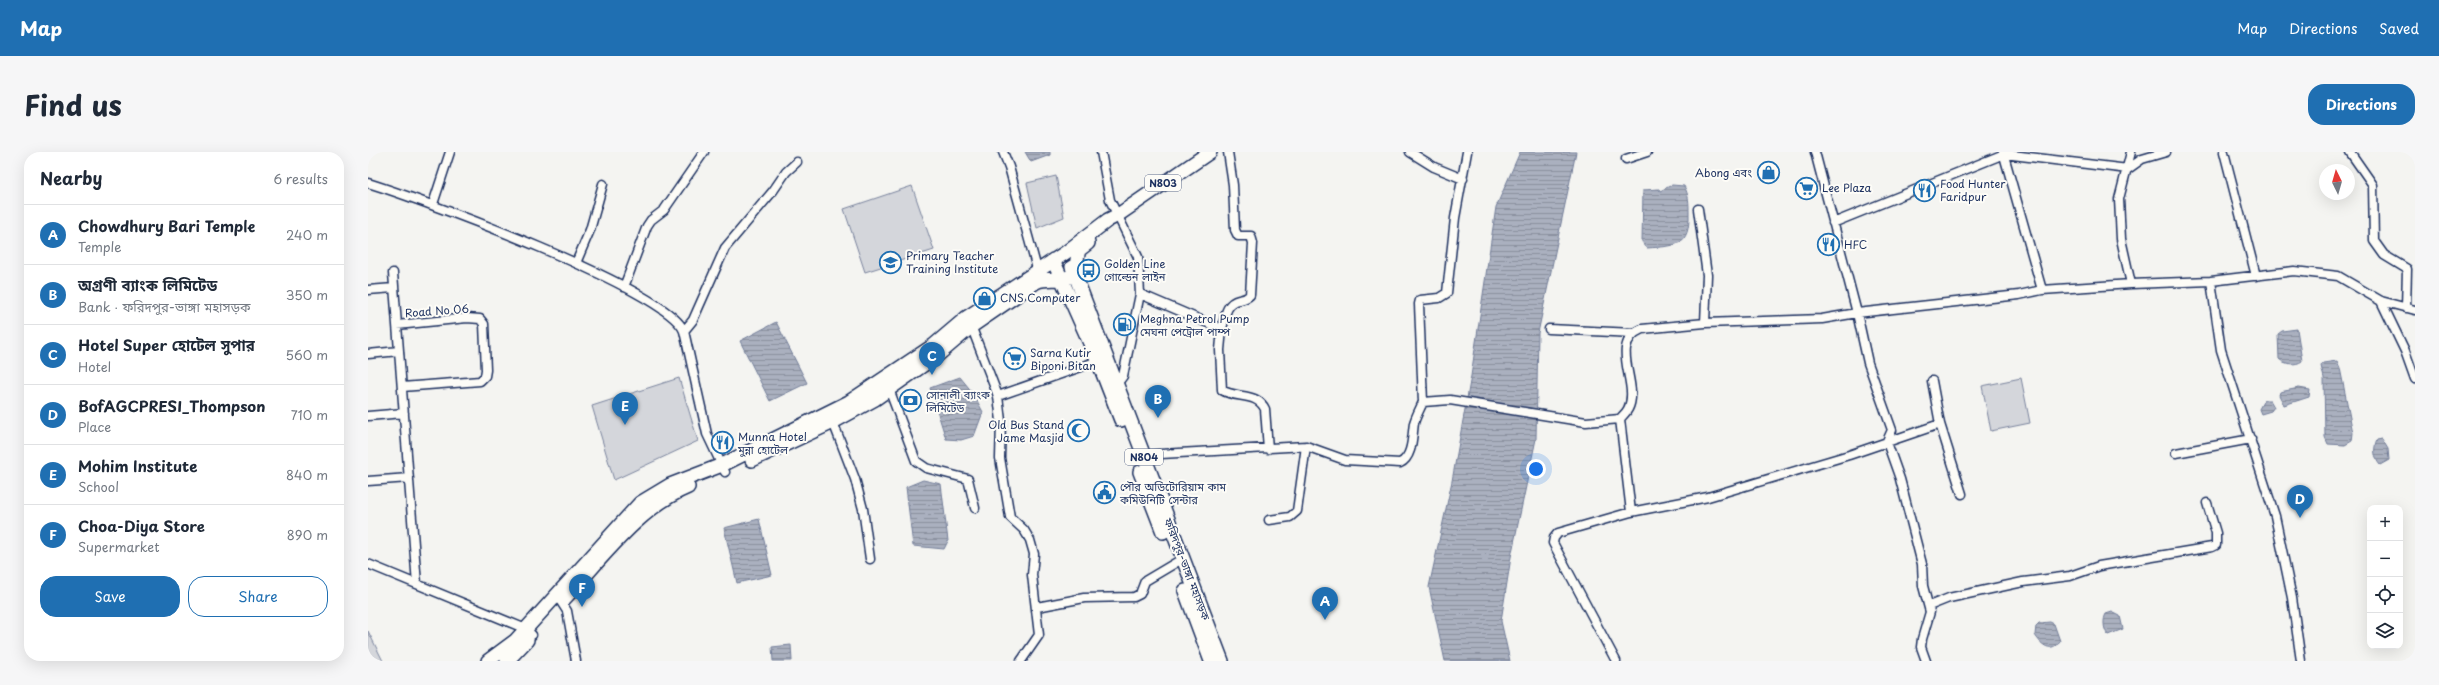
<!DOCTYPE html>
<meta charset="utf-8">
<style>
:root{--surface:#fff;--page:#f6f6f7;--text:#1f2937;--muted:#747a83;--line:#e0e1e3;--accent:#1f6fb2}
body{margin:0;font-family:"Playpen Sans","Noto Sans Bengali",sans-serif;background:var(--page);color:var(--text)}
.controls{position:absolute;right:12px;bottom:12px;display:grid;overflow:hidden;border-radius:8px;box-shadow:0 4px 16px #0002}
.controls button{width:36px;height:36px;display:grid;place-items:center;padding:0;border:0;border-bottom:1px solid var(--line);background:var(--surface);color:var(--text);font:20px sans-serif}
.compass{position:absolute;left:1951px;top:12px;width:36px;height:36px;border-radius:50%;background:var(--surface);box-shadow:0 4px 16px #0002;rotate:355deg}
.you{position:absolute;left:1168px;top:317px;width:14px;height:14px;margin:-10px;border:3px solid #fff;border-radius:50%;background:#1a73e8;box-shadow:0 0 0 6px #1a73e833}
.badge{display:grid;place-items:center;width:26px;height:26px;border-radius:50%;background:var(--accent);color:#fff;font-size:13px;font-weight:700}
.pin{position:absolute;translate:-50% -33px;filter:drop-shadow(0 1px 2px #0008)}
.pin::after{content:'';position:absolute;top:21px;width:14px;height:12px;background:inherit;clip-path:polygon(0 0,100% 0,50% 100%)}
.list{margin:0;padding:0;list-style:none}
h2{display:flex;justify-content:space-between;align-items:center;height:52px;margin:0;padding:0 16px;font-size:17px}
h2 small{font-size:13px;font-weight:400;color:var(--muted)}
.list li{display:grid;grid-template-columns:26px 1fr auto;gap:12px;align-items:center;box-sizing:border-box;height:60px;padding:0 16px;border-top:1px solid var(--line)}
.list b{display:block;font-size:15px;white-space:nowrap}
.list p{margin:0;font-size:13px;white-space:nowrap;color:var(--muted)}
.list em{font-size:13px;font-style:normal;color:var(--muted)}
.actions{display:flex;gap:8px;padding:12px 16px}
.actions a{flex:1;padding:9px 0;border:1px solid var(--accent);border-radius:16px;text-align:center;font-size:14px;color:var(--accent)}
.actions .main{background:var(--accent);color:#fff}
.icon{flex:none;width:22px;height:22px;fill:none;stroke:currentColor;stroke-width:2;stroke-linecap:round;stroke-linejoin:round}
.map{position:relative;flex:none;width:2047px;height:509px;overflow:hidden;border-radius:16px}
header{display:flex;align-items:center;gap:24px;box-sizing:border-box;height:56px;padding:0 20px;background:var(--accent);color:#fff}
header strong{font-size:19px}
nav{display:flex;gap:22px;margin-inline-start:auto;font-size:14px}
.intro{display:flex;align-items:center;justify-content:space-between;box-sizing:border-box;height:96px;padding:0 24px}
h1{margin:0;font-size:28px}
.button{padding:10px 18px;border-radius:16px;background:var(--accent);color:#fff;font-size:14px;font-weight:700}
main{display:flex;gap:24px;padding:0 24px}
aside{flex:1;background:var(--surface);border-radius:16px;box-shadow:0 4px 16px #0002}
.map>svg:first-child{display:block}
.park{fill:#d4d6db;stroke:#78829c}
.water{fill:url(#water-rules);stroke:#717c98}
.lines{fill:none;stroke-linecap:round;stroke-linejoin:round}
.minor-casing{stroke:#1b2f5e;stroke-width:11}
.trunk-casing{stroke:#1b2f5e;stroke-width:16}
.minor{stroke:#fdfcf7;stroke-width:8}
.trunk{stroke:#fdfcf7;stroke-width:13}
.labels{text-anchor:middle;stroke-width:4;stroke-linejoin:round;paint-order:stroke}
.shield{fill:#fdfcf7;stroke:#5f6c8c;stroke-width:1}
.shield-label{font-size:10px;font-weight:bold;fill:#1b2f5e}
.poi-label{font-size:11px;fill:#1b2f5e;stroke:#fdfcf7;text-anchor:start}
.street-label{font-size:11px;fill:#1b2f5e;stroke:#fdfcf7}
</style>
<header>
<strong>Map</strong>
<nav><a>Map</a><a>Directions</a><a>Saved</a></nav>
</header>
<div class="intro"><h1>Find us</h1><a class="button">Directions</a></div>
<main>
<aside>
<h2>Nearby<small>6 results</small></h2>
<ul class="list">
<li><span class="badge">A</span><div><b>Chowdhury Bari Temple</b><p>Temple</p></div><em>240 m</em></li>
<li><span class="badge">B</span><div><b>অগ্রণী ব্যাংক লিমিটেড</b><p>Bank · ফরিদপুর-ভাঙ্গা মহাসড়ক</p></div><em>350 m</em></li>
<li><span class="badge">C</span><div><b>Hotel Super হোটেল সুপার</b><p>Hotel</p></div><em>560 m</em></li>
<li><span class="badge">D</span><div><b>BofAGCPRESI_Thompson</b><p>Place</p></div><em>710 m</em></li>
<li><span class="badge">E</span><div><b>Mohim Institute</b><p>School</p></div><em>840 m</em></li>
<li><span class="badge">F</span><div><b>Choa-Diya Store</b><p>Supermarket</p></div><em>890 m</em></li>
</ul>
<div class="actions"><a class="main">Save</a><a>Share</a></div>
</aside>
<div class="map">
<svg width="2047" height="509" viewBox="0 0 2047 509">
<defs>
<pattern id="water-rules" width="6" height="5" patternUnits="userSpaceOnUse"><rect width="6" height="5" fill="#aab0bf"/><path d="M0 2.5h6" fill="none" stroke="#8a909e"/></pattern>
</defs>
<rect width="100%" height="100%" fill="#f4f4f1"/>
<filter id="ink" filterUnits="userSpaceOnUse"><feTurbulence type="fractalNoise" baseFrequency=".025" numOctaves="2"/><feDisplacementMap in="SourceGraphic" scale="8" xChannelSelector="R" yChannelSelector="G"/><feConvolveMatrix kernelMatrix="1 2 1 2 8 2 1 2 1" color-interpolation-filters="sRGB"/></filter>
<g filter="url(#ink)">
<!-- park -->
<path class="park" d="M 688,24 L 696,65 L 669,76 L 659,31 Z
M 544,34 L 566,98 L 497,120 L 476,57 Z
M 311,226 L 330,289 L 246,328 L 224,254 Z
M 1653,226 L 1662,271 L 1623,279 L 1614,234 Z
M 0,479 L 15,509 L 0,509 Z"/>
<!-- water -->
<path class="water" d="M 657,0 L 682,0 L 682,3 L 663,10 Z
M 1152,0 L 1208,0 L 1170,181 L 1168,287 L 1143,405 L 1133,469 L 1142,509 L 1077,509 L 1061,435 L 1084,329 L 1103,224 L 1128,55 Z
M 1304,33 L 1316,34 C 1321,43 1321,51 1321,61 C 1322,95 1308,94 1279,96 L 1274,90 L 1275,38 L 1291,37 L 1292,39 Z
M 408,170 L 439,231 L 402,249 L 372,189 Z
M 1929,177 L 1934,209 C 1928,214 1916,212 1911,207 L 1910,182 L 1914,179 Z
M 1969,209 L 1972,216 L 1985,281 L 1984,289 L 1977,293 L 1960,292 L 1957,285 L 1956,226 L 1953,214 L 1955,211 Z
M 592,225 L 605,241 L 615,260 L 606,284 L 593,288 L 578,287 L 562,236 Z
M 1931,236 L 1942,238 L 1941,245 L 1916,253 L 1911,243 L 1912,240 Z
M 1896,248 L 1902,248 L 1906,255 L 1903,259 L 1893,262 L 1891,257 Z
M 2014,287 L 2020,297 L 2021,308 L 2012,313 C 2006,306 2005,297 2009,288 Z
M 555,328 L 573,332 L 580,389 L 576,397 L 545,394 L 538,335 Z
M 391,367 L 404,423 L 369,431 L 356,376 Z
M 1744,460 L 1752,464 L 1755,477 L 1740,483 C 1735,477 1735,467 1738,462 Z
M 1682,470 L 1686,472 L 1692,489 C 1683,501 1674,494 1667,483 L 1668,474 L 1671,471 Z
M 423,493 L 424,509 L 405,509 L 404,495 Z"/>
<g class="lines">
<defs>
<path id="minor" d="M 635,0 L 641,15 L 669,117
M 733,0 L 742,48 L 770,105 L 772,142 L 854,177 L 852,198 L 854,238 C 868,247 889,240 897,257 L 900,297
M 1042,0 L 1066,15 L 1095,27
M 1447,0 L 1489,161 L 1651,143 L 1674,138 L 1763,132 L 1843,129 L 1926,119 L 1970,124 L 2013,149 L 2047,158
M 1635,0 L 1674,138
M 1856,0 L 1888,124
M 1982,0 L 2005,33 L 2006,89 L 2016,103 L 2039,117 L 2038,156
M 1258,7 L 1279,0
M 0,31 C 52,47 300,137 316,179 L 339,282 L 357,320
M 65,52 L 82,0
M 1330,57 L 1339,123 L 1337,171
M 1465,71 L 1636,2 L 1760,17 L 1774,7 L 1798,0
M 208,111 L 222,78 L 235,32
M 25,121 L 49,432
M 1843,129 L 1853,198 L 1907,364 L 1924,446 L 1933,509
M 1763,132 L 1753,87 L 1751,47 L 1763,0
M 256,135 L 279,74 L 283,68 L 296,58 L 336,0
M 0,138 L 26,136
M 2013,149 L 2037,199 L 2047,227
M 602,171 L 630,244 L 633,269 L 632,306 L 642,365 L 656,378 L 662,388 L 666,402 L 664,423 L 671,483 L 653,509
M 29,173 L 99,166 L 112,167 L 116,172 L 118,218 L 117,224 L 112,229 L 34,235
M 854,177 C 857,166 857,151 871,148 C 876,147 878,147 882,143 L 885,91 L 883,84 L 870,84 L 867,78 L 865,33 L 860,0
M 1181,177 L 1266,181
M 316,179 L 325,168 L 357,96 L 405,39 L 418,20 L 429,10
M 0,202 L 31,199
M 1564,229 L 1572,272 L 1594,342
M 749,232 L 755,224 L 772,142
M 521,237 L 548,309 L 558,316 L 600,327 L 607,356
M 630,244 L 730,209
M 1055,250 L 1051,152 L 1052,148 L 1071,146 L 1079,141 L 1087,66 L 1099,0
M 0,264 L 36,261
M 465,270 L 487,327 L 495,357 L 502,407
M 1808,301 L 1883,287
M 767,306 L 775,303 L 938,294 L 977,308 L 1032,311 C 1045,305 1044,284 1046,271 C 1048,264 1052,257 1055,250 L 1082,248 L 1218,270 L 1252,267
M 0,329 L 41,326
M 1263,360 L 1252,267 C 1254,264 1258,261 1260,257 C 1273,232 1239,192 1274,177 L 1337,171 L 1454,167 L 1489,161 L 1500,211 L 1524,278 L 1519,289 L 1521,296 L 1532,327 L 1554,412 L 1555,434 L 1562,460 L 1554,487 L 1553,495 L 1558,509
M 901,368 L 922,365 L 929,359 L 938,294
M 0,412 L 158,477 L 164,483
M 190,445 L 199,459 L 208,509
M 1561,454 L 1581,446 L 1655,430 L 1702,424 L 1731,414 L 1844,395 L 1848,393 L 1848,381 L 1839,351
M 669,455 L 716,446 L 766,445 L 772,442 L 777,429 L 814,407
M 1248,509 L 1185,391 L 1186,386 L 1190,381 L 1263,360 L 1340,345 L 1481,303 L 1572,272"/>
<path id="trunk" d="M 685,108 L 730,209 L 753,268
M 704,115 L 854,509
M 384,308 L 465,270 L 507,247 L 571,202 L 604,174 L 668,130 C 679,124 700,132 706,120 C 709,114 709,104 711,98 L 720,91
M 772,320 L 795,380
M 817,439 L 843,509
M 196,447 C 232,409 271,355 320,335
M 120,509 L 147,489 L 272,351 L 302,333 L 354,313 L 481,250 L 565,194 L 598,166 L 697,101 L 740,68 L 750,63 L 842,0
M 139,509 L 159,488"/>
</defs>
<!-- minor casing -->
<use href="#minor" class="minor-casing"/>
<!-- trunk casing -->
<use href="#trunk" class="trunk-casing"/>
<!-- minor -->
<use href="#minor" class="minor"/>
<!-- trunk -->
<use href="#trunk" class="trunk"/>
</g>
</g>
<!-- icons -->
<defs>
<symbol id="shop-ring" viewBox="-11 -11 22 22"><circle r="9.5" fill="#fdfcf7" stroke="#1f6fb2" stroke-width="1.5"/><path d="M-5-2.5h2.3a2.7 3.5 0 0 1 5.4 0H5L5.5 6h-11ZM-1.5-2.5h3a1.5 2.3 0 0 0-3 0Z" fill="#1f6fb2"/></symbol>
<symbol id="supermarket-ring" viewBox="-11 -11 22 22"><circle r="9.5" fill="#fdfcf7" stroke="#1f6fb2" stroke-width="1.5"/><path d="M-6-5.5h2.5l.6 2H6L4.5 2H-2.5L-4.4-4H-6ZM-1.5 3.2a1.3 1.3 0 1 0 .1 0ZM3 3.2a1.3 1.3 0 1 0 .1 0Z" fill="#1f6fb2"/></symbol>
<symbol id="restaurant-ring" viewBox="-11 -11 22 22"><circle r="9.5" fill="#fdfcf7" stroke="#1f6fb2" stroke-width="1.5"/><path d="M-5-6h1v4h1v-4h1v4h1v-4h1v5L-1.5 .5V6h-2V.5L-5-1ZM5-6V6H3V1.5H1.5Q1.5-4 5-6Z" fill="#1f6fb2"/></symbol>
<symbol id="university-ring" viewBox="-11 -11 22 22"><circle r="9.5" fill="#fdfcf7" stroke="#1f6fb2" stroke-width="1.5"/><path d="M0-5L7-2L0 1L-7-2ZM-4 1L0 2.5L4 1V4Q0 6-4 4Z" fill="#1f6fb2"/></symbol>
<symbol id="bus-ring" viewBox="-11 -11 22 22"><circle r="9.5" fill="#fdfcf7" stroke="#1f6fb2" stroke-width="1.5"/><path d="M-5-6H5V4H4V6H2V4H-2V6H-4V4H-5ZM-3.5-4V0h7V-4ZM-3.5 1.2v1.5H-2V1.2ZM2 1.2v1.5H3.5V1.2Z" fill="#1f6fb2"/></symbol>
<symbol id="fuel-ring" viewBox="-11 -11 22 22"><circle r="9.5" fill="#fdfcf7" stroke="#1f6fb2" stroke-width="1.5"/><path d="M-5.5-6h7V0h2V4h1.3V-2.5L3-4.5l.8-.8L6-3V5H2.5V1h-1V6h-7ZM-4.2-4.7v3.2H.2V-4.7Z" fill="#1f6fb2"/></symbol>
<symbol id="bank-ring" viewBox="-11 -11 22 22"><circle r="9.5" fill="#fdfcf7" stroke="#1f6fb2" stroke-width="1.5"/><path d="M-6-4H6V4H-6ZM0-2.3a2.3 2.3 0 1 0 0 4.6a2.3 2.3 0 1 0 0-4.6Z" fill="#1f6fb2"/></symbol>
<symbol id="mosque-ring" viewBox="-11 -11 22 22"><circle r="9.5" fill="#fdfcf7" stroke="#1f6fb2" stroke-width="1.5"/><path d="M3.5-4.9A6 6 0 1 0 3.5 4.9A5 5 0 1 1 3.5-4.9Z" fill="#1f6fb2"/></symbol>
<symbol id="civic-ring" viewBox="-11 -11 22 22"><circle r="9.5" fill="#fdfcf7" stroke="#1f6fb2" stroke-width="1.5"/><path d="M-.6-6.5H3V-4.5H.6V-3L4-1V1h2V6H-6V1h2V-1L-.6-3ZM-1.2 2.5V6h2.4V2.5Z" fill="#1f6fb2"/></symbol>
</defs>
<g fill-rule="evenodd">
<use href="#shop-ring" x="1388" y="8" width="25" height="25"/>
<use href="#supermarket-ring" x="1426" y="24" width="25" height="25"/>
<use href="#restaurant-ring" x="1544" y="26" width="25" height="25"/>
<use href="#restaurant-ring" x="1448" y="80" width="25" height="25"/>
<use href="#university-ring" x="510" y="98" width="25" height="25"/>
<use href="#bus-ring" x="708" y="106" width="25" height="25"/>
<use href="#shop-ring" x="604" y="134" width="25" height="25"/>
<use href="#fuel-ring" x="744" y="160" width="25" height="25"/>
<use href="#supermarket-ring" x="634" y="194" width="25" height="25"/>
<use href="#bank-ring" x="530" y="236" width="25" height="25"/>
<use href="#mosque-ring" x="698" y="266" width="25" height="25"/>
<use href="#restaurant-ring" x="342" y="278" width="25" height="25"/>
<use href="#civic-ring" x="724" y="328" width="25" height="25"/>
</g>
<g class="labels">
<!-- shield labels -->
<g class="shield">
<rect x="777" y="23" width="36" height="16" rx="3"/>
<rect x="757" y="297" width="38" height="16" rx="3"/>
</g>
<g class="shield-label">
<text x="795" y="35">N803</text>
<text x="776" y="309">N804</text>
</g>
<!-- poi labels -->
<g class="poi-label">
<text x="1384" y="25" text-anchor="end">Abong এবং</text>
<text x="1572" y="36">Food Hunter<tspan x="1572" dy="13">Faridpur</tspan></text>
<text x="1454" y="40">Lee Plaza</text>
<text x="1476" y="97">HFC</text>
<text x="538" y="108">Primary Teacher<tspan x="538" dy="13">Training Institute</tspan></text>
<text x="736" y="116">Golden Line<tspan x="736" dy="13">গোল্ডেন লাইন</tspan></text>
<text x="632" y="150">CNS Computer</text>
<text x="772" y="171">Meghna Petrol Pump<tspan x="772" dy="13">মেঘনা পেট্রোল পাম্প</tspan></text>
<text x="662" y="205">Sarna Kutir<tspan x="662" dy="13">Biponi Bitan</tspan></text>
<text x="558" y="247">সোনালী ব্যাংক<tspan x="558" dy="13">লিমিটেড</tspan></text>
<text x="696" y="277" text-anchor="end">Old Bus Stand<tspan x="696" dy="13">Jame Masjid</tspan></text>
<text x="370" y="289">Munna Hotel<tspan x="370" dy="13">মুন্না হোটেল</tspan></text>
<text x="752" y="339">পৌর অডিটোরিয়াম কাম<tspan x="752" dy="13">কমিউনিটি সেন্টার</tspan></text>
</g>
<!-- street labels -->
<g class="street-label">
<text transform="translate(69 159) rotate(-4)" y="4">Road No 06</text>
<text transform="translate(819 417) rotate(69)" y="4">ফরিদপুর-ভাঙ্গা মহাসড়ক</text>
</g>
</g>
</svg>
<div class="controls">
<button>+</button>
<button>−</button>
<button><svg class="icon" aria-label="locate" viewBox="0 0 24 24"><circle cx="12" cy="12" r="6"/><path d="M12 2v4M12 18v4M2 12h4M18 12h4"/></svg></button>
<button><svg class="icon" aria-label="layers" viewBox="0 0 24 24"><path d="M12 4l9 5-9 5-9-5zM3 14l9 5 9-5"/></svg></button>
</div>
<svg class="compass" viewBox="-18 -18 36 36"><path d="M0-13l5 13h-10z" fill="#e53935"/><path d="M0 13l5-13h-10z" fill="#747a83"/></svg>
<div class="you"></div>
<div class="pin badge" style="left:957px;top:468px">A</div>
<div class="pin badge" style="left:790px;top:266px">B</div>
<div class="pin badge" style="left:564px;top:223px">C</div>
<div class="pin badge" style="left:1932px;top:366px">D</div>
<div class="pin badge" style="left:257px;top:273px">E</div>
<div class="pin badge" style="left:214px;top:455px">F</div>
</div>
</main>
